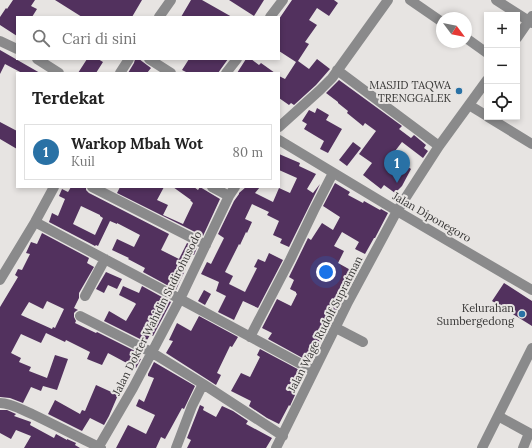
<!DOCTYPE html>
<html lang="id">
<meta charset="utf-8">
<style>
:root{--surface:#fff;--page:#f6f6f6;--text:#222;--muted:#767676;--line:#e0e0e0;--accent:#2971a5}
body{margin:0;font-family:Lora,serif;background:var(--page);color:var(--text)}
.controls{position:absolute;right:12px;top:12px;display:grid;overflow:hidden;border-radius:0px;box-shadow:0 2px 6px #0003}
.controls button{width:36px;height:36px;display:grid;place-items:center;padding:0;border:0;border-bottom:1px solid var(--line);background:var(--surface);color:var(--text);font:20px sans-serif}
.compass{position:absolute;left:436px;top:12px;width:36px;height:36px;border-radius:50%;background:var(--surface);box-shadow:0 2px 6px #0003;rotate:122deg}
.you{position:absolute;left:326px;top:272px;width:14px;height:14px;margin:-10px;border:3px solid #fff;border-radius:50%;background:#1a73e8;box-shadow:0 0 0 6px #1a73e833}
.badge{display:grid;place-items:center;width:26px;height:26px;border-radius:50%;background:var(--accent);color:#fff;font-size:13px;font-weight:700}
.pin{position:absolute;translate:-50% -33px;filter:drop-shadow(0 1px 2px #0008)}
.pin::after{content:'';position:absolute;top:21px;width:14px;height:12px;background:inherit;clip-path:polygon(0 0,100% 0,50% 100%)}
.list{margin:0;padding:0;list-style:none}
h2{display:flex;justify-content:space-between;align-items:center;height:52px;margin:0;padding:0 16px;font-size:17px}
h2 small{font-size:13px;font-weight:400;color:var(--muted)}
.list li{display:grid;grid-template-columns:26px 1fr auto;gap:12px;align-items:center;box-sizing:border-box;height:56px;margin:0 8px 8px;padding:0 8px;border:1px solid var(--line);border-radius:0px}
.list b{display:block;font-size:15px;white-space:nowrap}
.list p{margin:0;font-size:13px;white-space:nowrap;color:var(--muted)}
.list em{font-size:13px;font-style:normal;color:var(--muted)}
.icon{flex:none;width:22px;height:22px;fill:none;stroke:currentColor;stroke-width:2;stroke-linecap:round;stroke-linejoin:round}
.map{position:relative;flex:none;width:532px;height:448px;overflow:hidden}
.search{position:absolute;background:var(--surface);box-shadow:0 2px 6px #0003;left:16px;top:16px;width:264px;height:44px;display:flex;align-items:center;gap:10px;box-sizing:border-box;padding:0 14px;border-radius:0px;color:var(--muted);font-size:15px}
.panel{position:absolute;background:var(--surface);box-shadow:0 2px 6px #0003;left:16px;top:72px;width:264px;height:116px;border-radius:0px}
.map>svg:first-child{display:block}
.building{fill:#52315e;fill-rule:evenodd}
.lines{fill:none;stroke-linecap:round;stroke-linejoin:round}
.minor{stroke:#8a8a8b;stroke-width:10}
.poi-dot{fill:#2971a5;stroke:#e7e4e2;stroke-width:1.5}
.labels{text-anchor:middle;stroke-width:4;stroke-linejoin:round;paint-order:stroke}
.poi-label{font-size:11px;fill:#383736;stroke:#e7e4e2;text-anchor:end}
.street-label{font-size:11px;fill:#383736;stroke:#e7e4e2}
</style>
<div class="map">
<svg width="532" height="448" viewBox="0 0 532 448">
<rect width="100%" height="100%" fill="#e7e4e2"/>
<!-- building -->
<path class="building" d="M 13,0 L 35,0 L 31,6 L 37,9 L 32,17 L 17,17 L 17,36 L 0,25 L 0,17 L 6,8 L 7,9 Z
M 55,0 L 142,0 L 132,17 L 82,17 Z
M 191,0 L 202,0 L 232,17 L 181,17 Z
M 229,0 L 264,0 L 254,16 Z
M 292,0 L 334,0 L 338,3 L 329,16 L 317,8 L 309,20 L 317,25 L 305,42 L 309,44 L 298,61 L 309,69 L 317,59 L 330,69 L 316,85 L 294,105 L 291,103 L 289,105 L 279,98 L 279,76 L 285,79 L 296,62 L 279,51 L 279,19 Z
M 0,50 L 40,73 L 22,73 L 5,64 L 0,74 Z
M 87,59 L 98,59 L 103,62 L 96,73 L 78,73 Z
M 135,59 L 139,59 L 151,68 L 147,73 L 128,73 L 134,63 Z
M 189,59 L 228,59 L 218,73 L 188,73 L 182,70 Z
M 246,59 L 251,59 L 259,65 L 261,63 L 275,73 L 237,73 Z
M 339,80 L 402,126 L 399,129 L 411,138 L 414,135 L 426,145 L 424,148 L 428,151 L 423,158 L 402,142 L 392,155 L 411,169 L 402,186 L 395,193 L 384,185 L 381,189 L 363,175 L 372,163 L 359,154 L 376,131 L 365,123 L 363,126 L 347,113 L 348,111 L 338,103 L 338,102 L 326,93 Z
M 317,108 L 329,115 L 326,120 L 342,129 L 328,153 L 320,149 L 324,141 L 304,129 L 307,124 L 302,121 L 309,110 L 315,113 Z
M 0,122 L 17,131 L 17,149 L 0,139 Z
M 353,142 L 361,148 L 347,166 L 339,160 Z
M 279,154 L 300,163 L 299,166 L 316,174 L 307,189 L 313,193 L 320,184 L 289,247 L 280,243 L 282,239 L 273,235 L 279,221 L 267,215 L 269,212 L 252,204 L 245,219 L 252,222 L 247,233 L 246,232 L 240,245 L 239,244 L 225,272 L 233,276 L 229,284 L 245,292 L 257,268 L 254,267 L 258,259 L 265,262 L 269,253 L 283,260 L 258,308 L 243,301 L 234,320 L 218,312 L 226,296 L 216,291 L 219,282 L 201,274 L 207,262 L 211,264 L 224,238 L 218,234 L 234,201 L 239,194 L 239,193 L 246,187 L 260,187 L 255,193 L 273,202 L 279,188 L 290,193 L 297,178 L 279,170 Z
M 335,183 L 350,192 L 348,195 L 363,203 L 364,201 L 380,210 L 381,209 L 388,213 L 375,238 L 374,238 L 365,254 L 355,249 L 359,242 L 342,232 L 334,246 L 344,251 L 338,263 L 356,273 L 310,362 L 268,339 L 272,333 L 262,328 L 277,299 L 291,306 L 297,294 L 296,293 L 296,292 L 290,289 L 294,280 L 289,277 L 308,238 L 311,240 L 322,223 L 333,230 L 340,217 L 323,206 Z
M 71,187 L 86,187 L 86,190 L 89,193 L 169,234 L 161,250 L 179,259 L 187,243 L 197,248 L 194,255 L 192,255 L 176,290 L 143,272 L 145,268 L 128,259 L 129,258 L 112,250 L 117,239 L 134,247 L 140,235 L 117,223 L 117,224 L 110,221 L 98,246 L 96,245 L 95,246 L 49,222 L 52,213 L 58,216 L 65,199 L 59,196 L 62,189 L 68,192 ZM 81,206 L 100,215 L 100,216 L 103,218 L 95,235 L 73,224 Z
M 120,187 L 164,187 L 157,200 L 168,205 L 163,215 L 183,224 L 193,203 L 190,200 L 191,200 L 173,187 L 194,187 L 198,190 L 200,187 L 220,199 L 203,236 L 117,193 Z
M 42,233 L 89,258 L 87,263 L 94,267 L 79,293 L 79,298 L 74,308 L 78,310 L 76,311 L 74,313 L 74,317 L 76,321 L 75,323 L 96,333 L 97,332 L 141,354 L 139,358 L 141,359 L 136,368 L 108,353 L 102,365 L 87,359 L 90,352 L 66,340 L 65,342 L 46,333 L 41,343 L 21,334 L 11,353 L 21,358 L 19,362 L 31,367 L 29,371 L 47,378 L 55,355 L 68,359 L 57,390 L 43,386 L 41,391 L 31,387 L 23,403 L 10,398 L 0,397 L 0,307 L 18,277 L 15,275 L 18,269 L 22,270 L 30,254 L 26,253 L 31,242 L 37,244 ZM 47,301 L 64,309 L 55,328 L 53,327 L 52,329 L 21,315 L 29,302 L 43,309 Z
M 106,272 L 122,279 L 117,289 L 108,285 L 104,293 L 96,289 Z
M 504,283 L 532,301 L 532,326 L 492,301 Z
M 123,286 L 139,293 L 142,286 L 171,302 L 153,336 L 150,335 L 146,342 L 104,321 L 109,311 L 126,321 L 136,304 L 135,303 L 119,295 Z
M 204,290 L 211,294 L 205,305 L 198,301 Z
M 199,316 L 238,337 L 232,347 L 230,346 L 217,373 L 221,375 L 216,385 L 166,353 L 173,341 L 169,340 L 177,323 L 191,331 Z
M 260,349 L 305,373 L 294,394 L 295,395 L 290,406 L 289,405 L 279,424 L 267,418 L 249,406 L 251,401 L 231,391 L 241,373 L 250,377 L 260,357 L 257,355 Z
M 154,362 L 195,386 L 184,409 L 182,408 L 165,439 L 161,437 L 156,448 L 116,448 L 128,425 L 146,434 L 155,415 L 136,406 L 139,399 L 144,402 L 154,378 L 148,376 L 148,374 Z
M 96,385 L 118,395 L 109,416 L 104,425 L 90,418 L 82,431 L 48,414 L 55,400 L 80,414 L 82,410 L 85,411 Z
M 200,405 L 204,407 L 203,410 L 216,417 L 222,406 L 233,411 L 248,421 L 246,424 L 272,438 L 266,448 L 187,448 L 191,440 L 187,438 Z
M 0,410 L 7,410 L 16,414 L 14,416 L 31,422 L 30,425 L 54,438 L 56,434 L 67,440 L 67,439 L 76,443 L 75,445 L 80,448 L 24,448 L 31,436 L 16,430 L 11,439 L 0,433 Z"/>
<g class="lines">
<!-- minor -->
<path class="minor" d="M 410,0 L 442,22
M 496,0 L 532,23
M 159,17 L 171,0
M 270,17 L 283,0
M 466,38 L 487,53
M 517,38 L 532,16
M 0,41 L 17,49
M 37,59 L 59,73
M 149,59 L 171,73
M 337,70 L 439,146
M 120,73 L 129,59
M 226,73 L 237,59
M 469,105 L 487,116
M 488,117 L 532,144
M 279,127 L 320,90 L 332,78 L 388,0
M 279,140 L 397,211 L 532,290
M 92,187 L 206,245
M 212,187 L 229,196
M 35,222 L 180,299 L 314,371
M 0,280 L 35,222 L 54,187
M 85,296 L 105,259
M 80,316 L 151,352 L 203,384 L 283,436
M 336,328 L 363,342
M 250,337 L 290,260 L 314,210 L 333,173
M 0,403 C 11,403 22,410 32,414 C 55,425 78,437 101,448
M 498,416 L 529,433
M 98,448 L 133,388 L 180,299 L 229,196 L 235,187
M 176,448 L 192,406 L 203,384
M 276,448 L 347,304 L 397,211 L 439,146 L 487,80
M 482,448 L 532,348
M 523,448 L 529,433 L 532,434"/>
</g>
<!-- markers -->
<g class="poi-dot">
<circle cx="459" cy="91" r="4"/>
<circle cx="522" cy="314" r="4"/>
</g>
<g class="labels">
<!-- poi labels -->
<g class="poi-label">
<text x="451" y="89">MASJID TAQWA<tspan x="451" dy="13">TRENGGALEK</tspan></text>
<text x="514" y="312">Kelurahan<tspan x="514" dy="13">Sumbergedong</tspan></text>
</g>
<!-- street labels -->
<g class="street-label">
<text transform="translate(432 217) rotate(30)" y="4">Jalan Diponegoro</text>
<text transform="translate(157 313) rotate(-63)" y="4">Jalan Dokter Wahidin Sudirohusodo</text>
<text transform="translate(325 324) rotate(-63)" y="4">Jalan Wage Rudolf Supratman</text>
</g>
</g>
</svg>
<div class="controls">
<button>+</button>
<button>−</button>
<button><svg class="icon" aria-label="locate" viewBox="0 0 24 24"><circle cx="12" cy="12" r="6"/><path d="M12 2v4M12 18v4M2 12h4M18 12h4"/></svg></button>
</div>
<svg class="compass" viewBox="-18 -18 36 36"><path d="M0-13l5 13h-10z" fill="#e53935"/><path d="M0 13l5-13h-10z" fill="#767676"/></svg>
<div class="you"></div>
<div class="pin badge" style="left:397px;top:183px">1</div>
<div class="search"><svg class="icon" aria-label="search" viewBox="0 0 24 24"><circle cx="10" cy="10" r="6"/><path d="M15 15l6 6"/></svg>Cari di sini</div>
<section class="panel">
<h2>Terdekat<small></small></h2>
<ul class="list">
<li><span class="badge">1</span><div><b>Warkop Mbah Wot</b><p>Kuil</p></div><em>80 m</em></li>
</ul>
</section>
</div>
